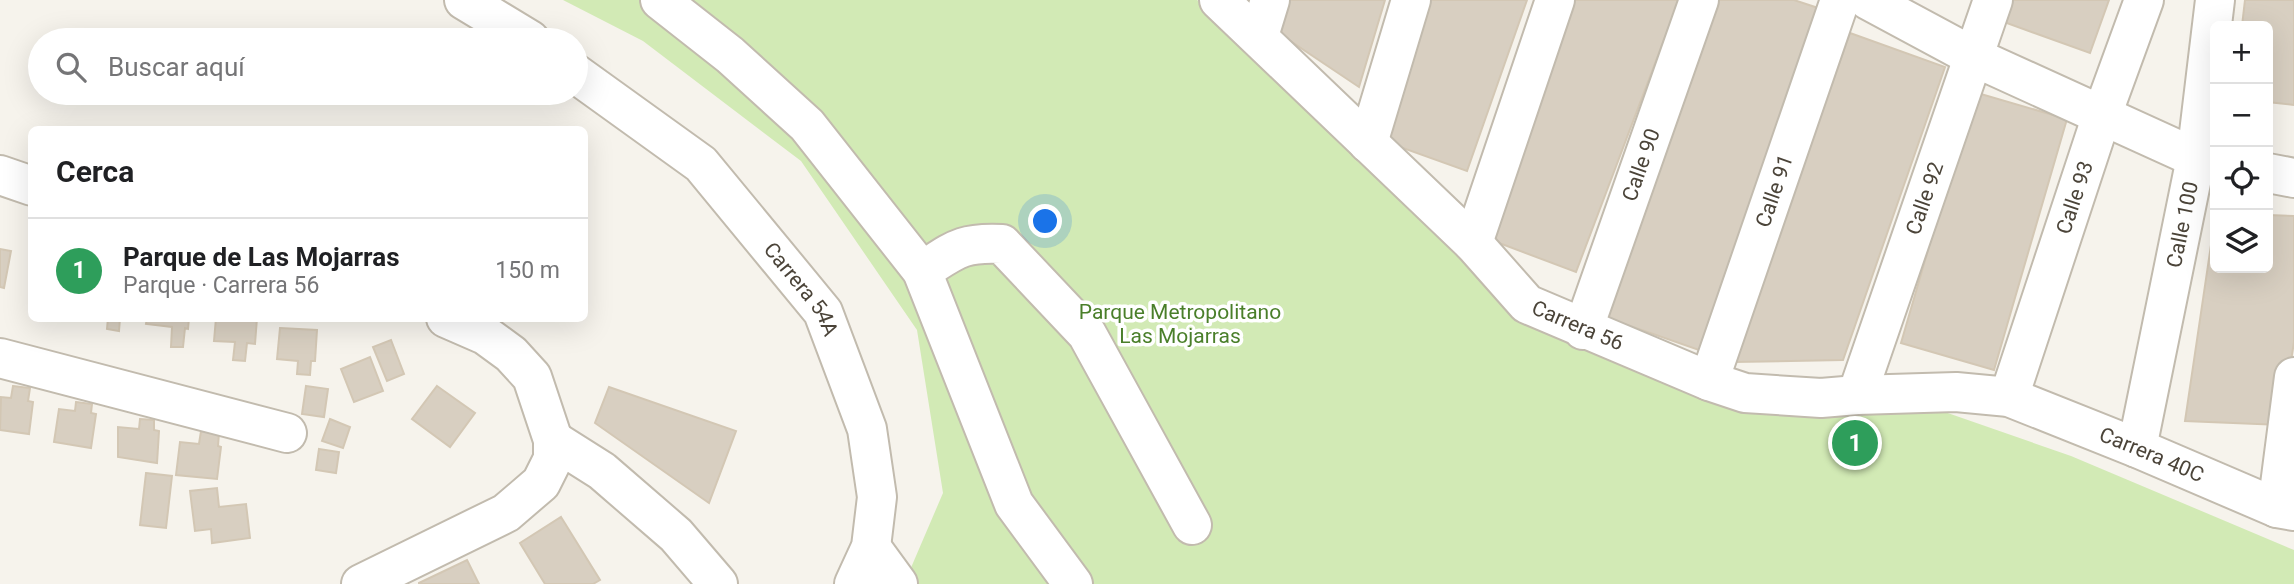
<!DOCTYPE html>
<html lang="es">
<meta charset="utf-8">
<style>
:root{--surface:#fff;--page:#f6f6f6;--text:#202124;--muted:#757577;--line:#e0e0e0;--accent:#ea580c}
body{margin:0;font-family:Roboto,sans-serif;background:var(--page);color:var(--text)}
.controls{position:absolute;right:21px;top:21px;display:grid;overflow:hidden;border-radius:10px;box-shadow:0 7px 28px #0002}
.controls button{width:63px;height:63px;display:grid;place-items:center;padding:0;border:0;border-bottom:2px solid var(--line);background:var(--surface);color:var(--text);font:35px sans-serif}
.you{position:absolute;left:1046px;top:222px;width:24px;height:24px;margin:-18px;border:5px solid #fff;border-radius:50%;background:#1a73e8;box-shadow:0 0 0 10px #1a73e833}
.badge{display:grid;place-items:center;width:46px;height:46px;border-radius:50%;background:var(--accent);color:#fff;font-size:23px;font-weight:700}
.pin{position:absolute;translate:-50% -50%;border:4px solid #fff;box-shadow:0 2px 7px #0006}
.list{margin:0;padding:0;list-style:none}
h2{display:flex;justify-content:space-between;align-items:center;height:91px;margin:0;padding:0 28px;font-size:30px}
h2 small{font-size:23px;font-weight:400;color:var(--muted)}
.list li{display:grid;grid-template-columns:46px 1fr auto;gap:21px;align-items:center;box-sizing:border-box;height:105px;padding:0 28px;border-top:2px solid var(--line)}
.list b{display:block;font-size:26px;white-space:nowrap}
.list p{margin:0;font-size:23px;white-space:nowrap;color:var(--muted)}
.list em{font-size:23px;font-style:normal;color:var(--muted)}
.icon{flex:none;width:38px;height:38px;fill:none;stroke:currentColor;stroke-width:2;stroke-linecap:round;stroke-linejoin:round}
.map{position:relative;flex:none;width:2294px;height:584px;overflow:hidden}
.search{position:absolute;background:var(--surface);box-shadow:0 7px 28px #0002;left:28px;top:28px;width:560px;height:77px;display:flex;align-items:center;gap:18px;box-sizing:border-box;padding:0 24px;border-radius:38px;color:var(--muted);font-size:26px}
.panel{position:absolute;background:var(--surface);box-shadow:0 7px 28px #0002;left:28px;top:126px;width:560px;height:196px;border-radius:10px}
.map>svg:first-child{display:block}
.green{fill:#d2eab5}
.building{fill:#d8cfc1;stroke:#d3c7b4;stroke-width:2}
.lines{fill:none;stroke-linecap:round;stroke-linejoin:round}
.minor-casing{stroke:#c2bbae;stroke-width:42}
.minor{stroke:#fff;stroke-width:38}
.labels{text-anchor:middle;stroke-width:7;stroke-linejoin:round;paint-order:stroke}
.street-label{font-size:21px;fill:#4b4439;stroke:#fff}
.park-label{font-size:21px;fill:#4a7f2a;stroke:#fff}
</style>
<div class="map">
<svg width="2294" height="584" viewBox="0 0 2294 584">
<rect width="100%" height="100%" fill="#f6f3ec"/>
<!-- green -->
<path class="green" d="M 563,0 L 1197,0 L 1368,143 L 1473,243 L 1635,361 L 1893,394 L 2071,456 L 2294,550 L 2294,584 L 904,584 L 943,493 L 917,330 L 801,161 L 643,41 Z"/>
<!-- building -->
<path class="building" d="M 1286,0 L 1385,0 L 1359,87 L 1277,32 Z
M 1419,0 L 1527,0 L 1467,171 L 1372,137 Z
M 1572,0 L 1679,0 L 1576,272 L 1483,237 Z
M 1719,0 L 1794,0 L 1818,8 L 1699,350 L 1607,318 Z
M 2009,0 L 2109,0 L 2090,53 L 2001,21 Z
M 2245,0 L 2294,0 L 2294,105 L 2268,102 L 2268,26 L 2242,26 Z
M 1850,33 L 1945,67 L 1843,360 L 1734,362 Z
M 1974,92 L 2067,119 L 1994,370 L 1901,343 Z
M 2268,215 L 2294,216 L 2294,342 L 2281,425 L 2185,421 L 2215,218 L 2215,268 L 2268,268 Z
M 0,249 L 11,251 L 4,288 L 0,287 Z
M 108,318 L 120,318 L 119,331 L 107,329 Z
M 147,318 L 189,318 L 188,329 L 185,328 L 183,347 L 171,347 L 172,327 L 146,324 Z
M 216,318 L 257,318 L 255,344 L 247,343 L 245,361 L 233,360 L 235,342 L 214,341 Z
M 280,328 L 317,330 L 315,361 L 311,361 L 310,375 L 297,374 L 298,361 L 277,359 Z
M 391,340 L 404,374 L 387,381 L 373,347 Z
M 370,357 L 383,391 L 354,402 L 341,369 Z
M 13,386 L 30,388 L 28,401 L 33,402 L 29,434 L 0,430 L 1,397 L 11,398 Z
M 306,386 L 328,389 L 324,417 L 302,414 Z
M 437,386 L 475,413 L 450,447 L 412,419 Z
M 609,387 L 736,431 L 709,503 L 595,423 Z
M 76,402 L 92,404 L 91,413 L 96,414 L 91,448 L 54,442 L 59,409 L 75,411 Z
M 140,419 L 154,420 L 154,430 L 159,431 L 157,463 L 118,457 L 118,427 L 139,429 Z
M 330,419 L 350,427 L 343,448 L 322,441 Z
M 201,431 L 219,433 L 218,446 L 221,447 L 217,479 L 176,475 L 180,442 L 199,444 Z
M 319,449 L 339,452 L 336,473 L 316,470 Z
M 146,473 L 172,476 L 166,528 L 140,525 Z
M 217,488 L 219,507 L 246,504 L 250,538 L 212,543 L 211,529 L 195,531 L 190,491 Z
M 561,517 L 600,580 L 593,584 L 545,584 L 520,543 Z
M 467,560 L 479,584 L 419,584 L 419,583 Z"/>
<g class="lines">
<defs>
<g id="minor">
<path d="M 464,0 L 530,40"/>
<path d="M 660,0 L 730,55 L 807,125 L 922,271 L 1014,504 L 1073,584"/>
<path id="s1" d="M 1219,0 L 1473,243 L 1527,304 L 1709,381 L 1745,393 L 1821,398 L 1857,395 L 1956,392 L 2009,397 L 2137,448 L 2277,508 L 2294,511"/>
<path d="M 1868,0 L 1974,57 L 2196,158 L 2215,162"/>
<path d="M 1259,36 L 1270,0"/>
<path id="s2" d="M 576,74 L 701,164 L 823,312 L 867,429 L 877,497 L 871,547 L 854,584"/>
<path d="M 1368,143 L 1411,0"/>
<path d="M 2268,173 L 2294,178"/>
<path d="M 0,175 L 32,186"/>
<path d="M 1473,243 L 1555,0"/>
<path d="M 922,271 C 955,250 961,242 1002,244 L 1087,334 L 1192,525"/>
<path id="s3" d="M 1583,330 L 1699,0"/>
<path d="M 0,358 L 287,433"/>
<path id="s4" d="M 1709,381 L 1840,0"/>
<path id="s5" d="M 1857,395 L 1993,0"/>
<path id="s6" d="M 2009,397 L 2102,115 L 2144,0"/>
<path d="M 553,440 L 602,471 L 676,535 L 718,584"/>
<path id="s7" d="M 2137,448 L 2196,158 L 2215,0"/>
<path d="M 2277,508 L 2294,377"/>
<path d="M 871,547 L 898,584"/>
<path d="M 361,584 L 506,513 L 541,483 L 553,459 L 553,440 L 532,377 L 511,354 L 485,335 L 446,318"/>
</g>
</defs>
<!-- minor casing -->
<use href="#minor" class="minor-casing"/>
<!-- minor -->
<use href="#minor" class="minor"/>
</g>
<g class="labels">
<!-- street labels -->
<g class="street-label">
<text dy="7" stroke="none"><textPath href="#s3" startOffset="175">Calle 90</textPath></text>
<text dy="7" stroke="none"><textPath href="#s4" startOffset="201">Calle 91</textPath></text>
<text dy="7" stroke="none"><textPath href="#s5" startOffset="208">Calle 92</textPath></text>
<text dy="7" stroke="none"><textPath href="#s6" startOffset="210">Calle 93</textPath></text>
<text dy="7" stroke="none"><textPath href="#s7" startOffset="228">Calle 100</textPath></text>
<text dy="7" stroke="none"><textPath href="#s2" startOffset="315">Carrera 54A</textPath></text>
<text dy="7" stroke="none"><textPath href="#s1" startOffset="488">Carrera 56</textPath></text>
<text dy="7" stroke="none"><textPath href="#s1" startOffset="1087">Carrera 40C</textPath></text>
</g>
<!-- park labels -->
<g class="park-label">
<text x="1180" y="319">Parque Metropolitano<tspan x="1180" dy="24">Las Mojarras</tspan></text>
</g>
</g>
</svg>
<div class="controls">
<button>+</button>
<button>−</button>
<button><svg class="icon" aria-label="locate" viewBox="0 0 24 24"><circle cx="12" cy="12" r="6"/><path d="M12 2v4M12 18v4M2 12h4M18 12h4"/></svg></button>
<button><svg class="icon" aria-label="layers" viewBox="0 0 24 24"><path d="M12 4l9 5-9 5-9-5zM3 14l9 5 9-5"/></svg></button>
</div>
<div class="you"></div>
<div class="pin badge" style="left:1855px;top:443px;background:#2e9e5b">1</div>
<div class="search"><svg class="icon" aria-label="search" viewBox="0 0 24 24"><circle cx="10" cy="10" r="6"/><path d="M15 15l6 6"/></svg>Buscar aquí</div>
<section class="panel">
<h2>Cerca<small></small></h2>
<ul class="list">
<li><span class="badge" style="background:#2e9e5b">1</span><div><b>Parque de Las Mojarras</b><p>Parque · Carrera 56</p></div><em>150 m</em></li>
</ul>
</section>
</div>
